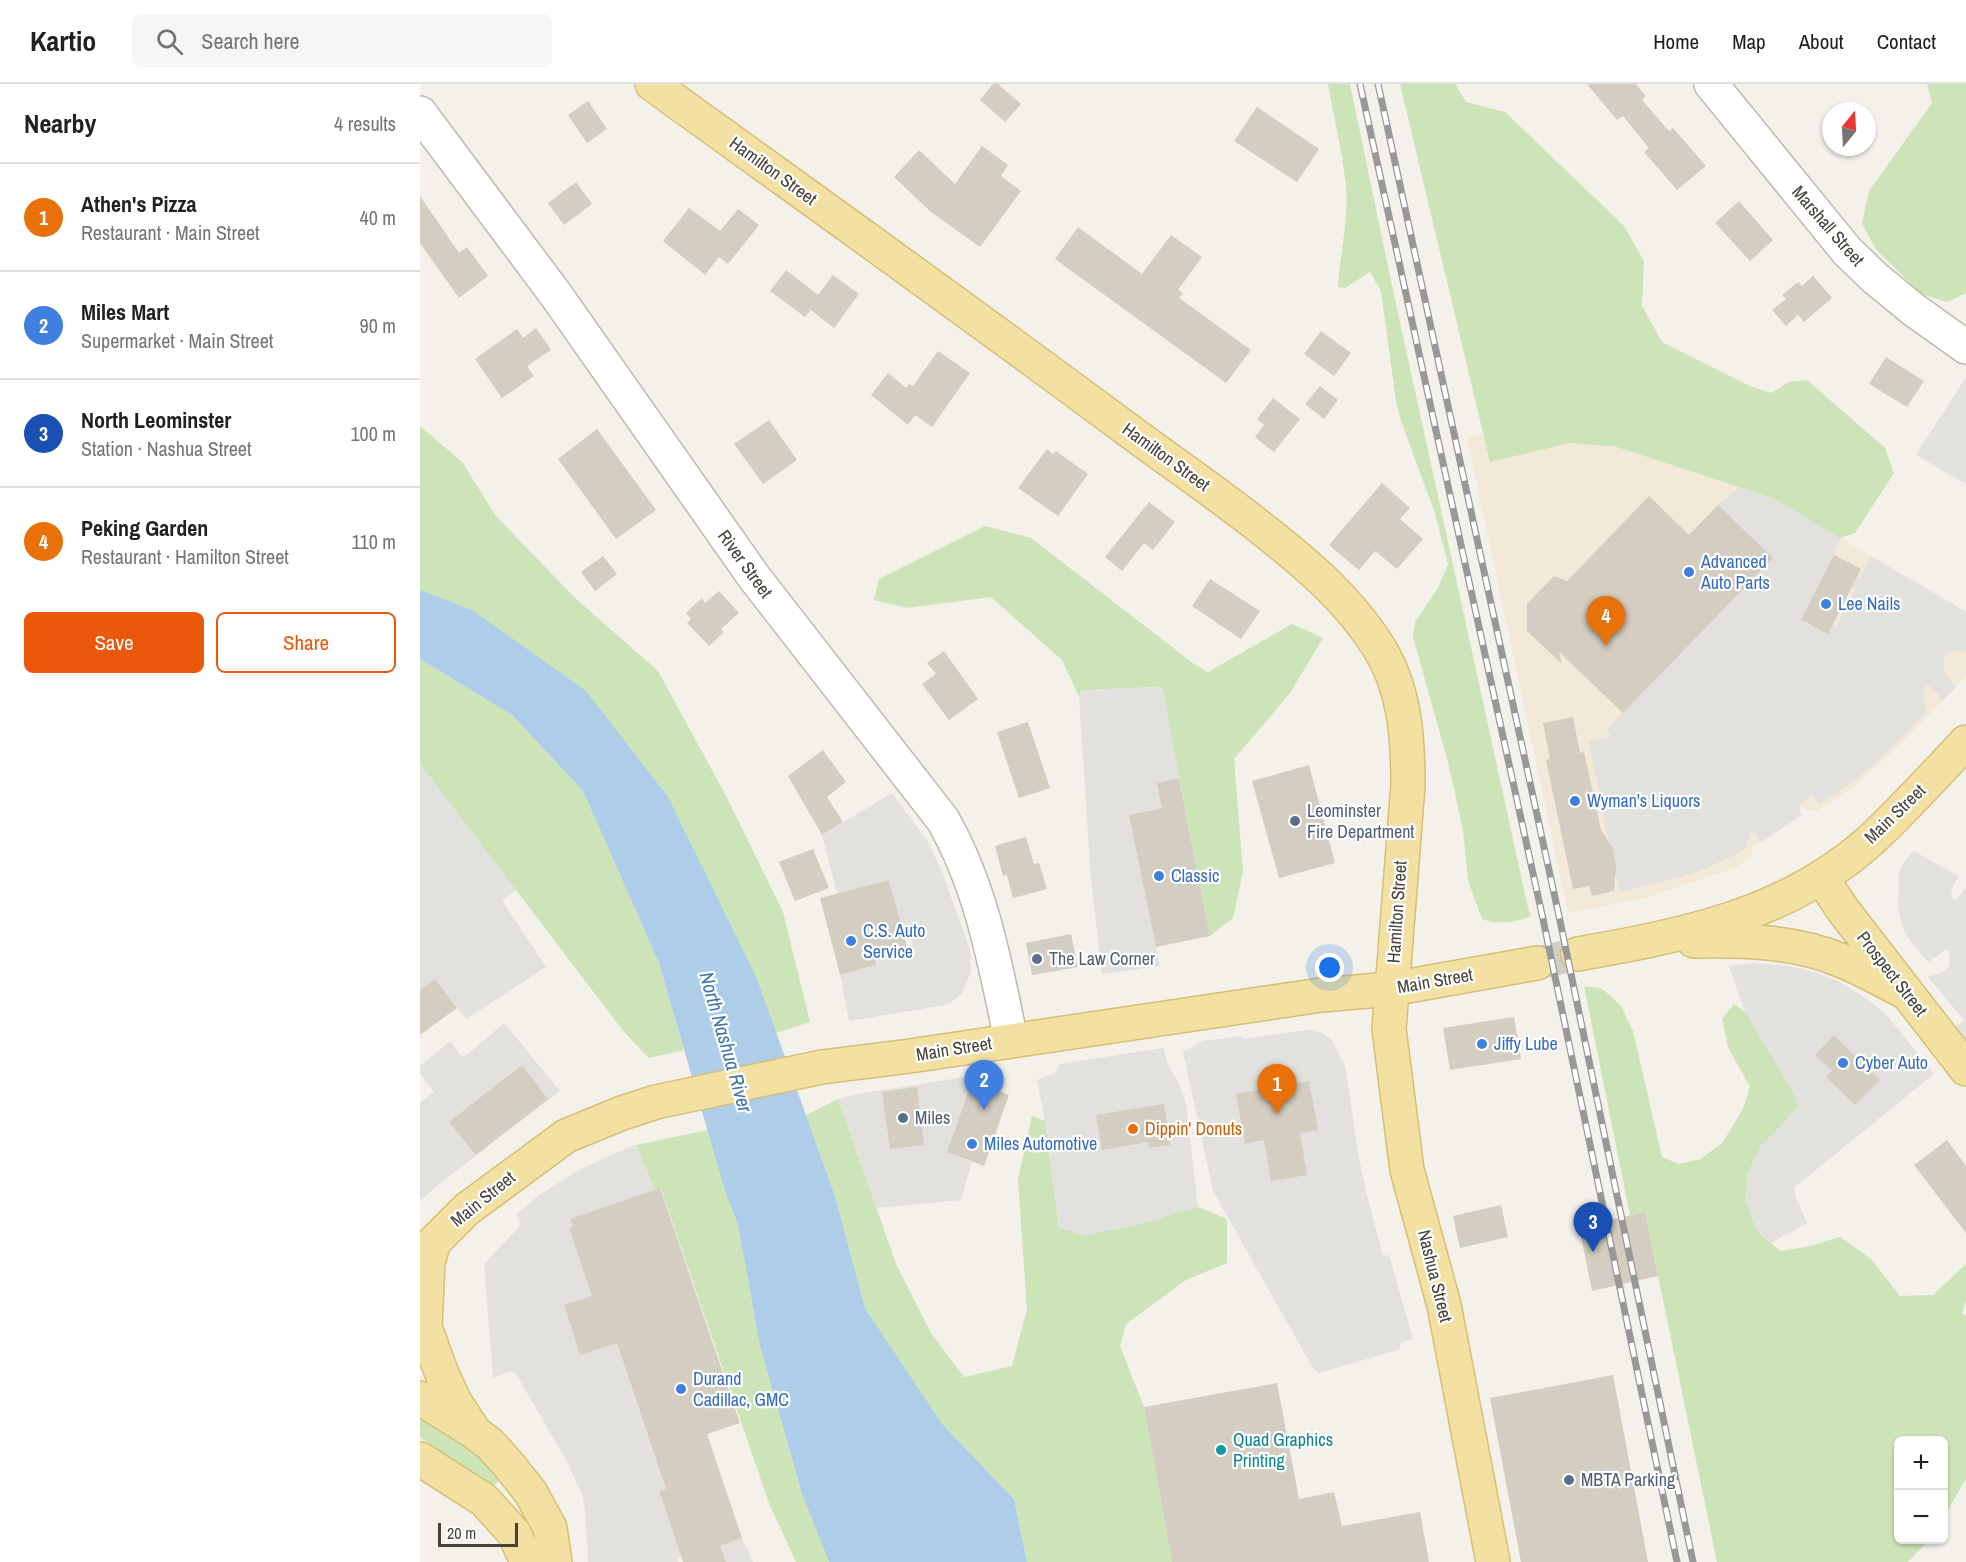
<!DOCTYPE html>
<meta charset="utf-8">
<style>
:root{--surface:#fff;--page:#f6f6f6;--text:#202124;--muted:#757577;--line:#e0e0e0;--accent:#ea580c}
body{margin:0;font-family:"Archivo Narrow",sans-serif;background:var(--page);color:var(--text)}
.controls{position:absolute;right:18px;bottom:18px;display:grid;overflow:hidden;border-radius:9px;box-shadow:0 2px 4px #0004}
.controls button{width:54px;height:54px;display:grid;place-items:center;padding:0;border:0;border-bottom:2px solid var(--line);background:var(--surface);color:var(--text);font:30px sans-serif}
.compass{position:absolute;left:1402px;top:18px;width:54px;height:54px;border-radius:50%;background:var(--surface);box-shadow:0 2px 4px #0004;rotate:18deg}
.scale{position:absolute;left:18px;bottom:15px;width:80px;box-sizing:border-box;padding-left:6px;border:3px solid #464239;border-top:0;font-size:16px;line-height:21px;white-space:nowrap;color:#464239;-webkit-text-stroke:4px #fff;paint-order:stroke}
.you{position:absolute;left:910px;top:884px;width:21px;height:21px;margin:-15px;border:4px solid #fff;border-radius:50%;background:#1a73e8;box-shadow:0 0 0 9px #1a73e833}
.badge{display:grid;place-items:center;width:39px;height:39px;border-radius:50%;background:var(--accent);color:#fff;font-size:20px;font-weight:700}
.pin{position:absolute;translate:-50% -50px;filter:drop-shadow(0 2px 3px #0008)}
.pin::after{content:'';position:absolute;top:32px;width:21px;height:18px;background:inherit;clip-path:polygon(0 0,100% 0,50% 100%)}
.list{margin:0;padding:0;list-style:none}
h2{display:flex;justify-content:space-between;align-items:center;height:78px;margin:0;padding:0 24px;font-size:26px}
h2 small{font-size:20px;font-weight:400;color:var(--muted)}
.list li{display:grid;grid-template-columns:39px 1fr auto;gap:18px;align-items:center;box-sizing:border-box;height:108px;padding:0 24px;border-top:2px solid var(--line)}
.list b{display:block;font-size:22px;white-space:nowrap}
.list p{margin:0;font-size:20px;white-space:nowrap;color:var(--muted)}
.list em{font-size:20px;font-style:normal;color:var(--muted)}
.actions{display:flex;gap:12px;padding:18px 24px}
.actions a{flex:1;padding:14px 0;border:2px solid var(--accent);border-radius:9px;text-align:center;font-size:21px;color:var(--accent)}
.actions .main{background:var(--accent);color:#fff}
.icon{flex:none;width:33px;height:33px;fill:none;stroke:currentColor;stroke-width:2;stroke-linecap:round;stroke-linejoin:round}
.map{position:relative;flex:none;width:1546px;height:1478px;overflow:hidden}
header{display:flex;align-items:center;gap:36px;box-sizing:border-box;height:84px;padding:0 30px;background:var(--surface);border-bottom:2px solid var(--line)}
header strong{font-size:28px}
nav{display:flex;gap:33px;margin-inline-start:auto;font-size:21px}
.search{width:420px;height:54px;background:var(--page);display:flex;align-items:center;gap:15px;box-sizing:border-box;padding:0 21px;border-radius:9px;color:var(--muted);font-size:22px}
main{display:flex}
aside{flex:1;background:var(--surface)}
.map>svg:first-child{display:block}
.commercial{fill:#f2e9d8}
.green{fill:#cde3b8}
.parking{fill:#e2e1de}
.water{fill:#aecde9}
.building{fill:#d4cdc1}
.lines{fill:none;stroke-linecap:round;stroke-linejoin:round}
.major-tunnel{stroke:#d0cec7;stroke-width:33;stroke-dasharray:33 16;stroke-linecap:butt}
.minor-casing{stroke:#beb9ae;stroke-width:36}
.major-casing{stroke:#d7bf75;stroke-width:36}
.minor{stroke:#fff;stroke-width:33}
.major{stroke:#f3e1a3;stroke-width:33}
.rail-casing{stroke:#989898;stroke-width:7}
.rail{stroke:#fff;stroke-width:4.5;stroke-dasharray:14;stroke-linecap:butt}
.shop-dot{fill:#3f7fe0;stroke:#fff;stroke-width:2}
.service-dot{fill:#5c6f8a;stroke:#fff;stroke-width:2}
.food-dot{fill:#e8710a;stroke:#fff;stroke-width:2}
.culture-dot{fill:#0f9aa8;stroke:#fff;stroke-width:2}
.labels{text-anchor:middle;stroke-width:4.5;stroke-linejoin:round;paint-order:stroke}
.street-label{font-size:18px;fill:#464239;stroke:#fff}
.shop-label{font-size:18px;fill:#366cbe;stroke:#fff;text-anchor:start}
.service-label{font-size:18px;fill:#4e5e75;stroke:#fff;text-anchor:start}
.food-label{font-size:18px;fill:#c56008;stroke:#fff;text-anchor:start}
.culture-label{font-size:18px;fill:#0d838f;stroke:#fff;text-anchor:start}
.water-label{font-size:20px;font-style:italic;fill:#3e74a7;stroke:#fff}
</style>
<header>
<strong>Kartio</strong>
<div class="search"><svg class="icon" aria-label="search" viewBox="0 0 24 24"><circle cx="10" cy="10" r="6"/><path d="M15 15l6 6"/></svg>Search here</div>
<nav><a>Home</a><a>Map</a><a>About</a><a>Contact</a></nav>
</header>
<main>
<aside>
<h2>Nearby<small>4 results</small></h2>
<ul class="list">
<li><span class="badge" style="background:#e8710a">1</span><div><b>Athen's Pizza</b><p>Restaurant · Main Street</p></div><em>40 m</em></li>
<li><span class="badge" style="background:#3f7fe0">2</span><div><b>Miles Mart</b><p>Supermarket · Main Street</p></div><em>90 m</em></li>
<li><span class="badge" style="background:#1a4fb4">3</span><div><b>North Leominster</b><p>Station · Nashua Street</p></div><em>100 m</em></li>
<li><span class="badge" style="background:#e8710a">4</span><div><b>Peking Garden</b><p>Restaurant · Hamilton Street</p></div><em>110 m</em></li>
</ul>
<div class="actions"><a class="main">Save</a><a>Share</a></div>
</aside>
<div class="map">
<svg width="1546" height="1478" viewBox="0 0 1546 1478">
<rect width="100%" height="100%" fill="#f3f1ea"/>
<!-- commercial -->
<path class="commercial" d="M 1063,350 L 1070,378 L 1150,359 L 1197,363 L 1355,415 L 1546,528 L 1546,592 L 1485,656 L 1434,703 L 1405,723 L 1397,727 L 1385,724 L 1379,727 L 1382,731 L 1333,762 L 1331,773 L 1315,784 L 1225,814 L 1148,829 L 1047,353 Z"/>
<!-- green -->
<path class="green" d="M 908,0 L 930,0 L 971,197 L 1108,824 L 1111,832 C 1096,839 1077,841 1062,835 L 1048,796 L 1043,746 L 1028,678 L 993,553 L 995,538 L 1018,504 L 1028,480 L 1014,426 L 981,337 L 976,317 L 961,207 L 950,188 L 925,204 L 918,203 C 920,169 929,135 926,101 C 922,67 914,33 908,0 Z
M 980,0 L 1035,0 L 1046,18 L 1085,28 L 1204,142 L 1224,177 L 1222,222 L 1242,258 L 1330,302 L 1351,309 L 1369,298 L 1387,296 L 1465,364 L 1474,389 L 1435,449 L 1420,454 L 1355,415 L 1197,363 L 1150,359 L 1070,378 Z
M 1507,0 L 1546,0 L 1546,209 L 1527,218 L 1501,210 L 1456,165 L 1442,140 L 1449,107 L 1512,19 Z
M 0,342 L 42,378 L 76,432 L 156,515 L 238,587 L 306,712 L 363,828 L 390,938 L 356,949 L 337,895 L 52,526 L 0,506 Z
M 565,442 L 611,454 L 774,580 L 788,588 L 872,540 L 903,554 L 870,609 L 814,675 L 823,788 L 813,834 L 790,852 L 742,605 L 738,603 L 662,606 L 659,613 L 642,576 L 571,513 L 487,524 L 454,516 L 459,495 Z
M 0,575 L 92,631 L 163,707 L 239,879 L 264,966 L 229,974 L 204,948 L 0,680 Z
M 1164,902 L 1180,904 L 1190,911 L 1201,922 L 1213,947 L 1242,1073 L 1259,1080 L 1281,1075 L 1303,1058 L 1323,1025 L 1330,1003 L 1308,963 L 1302,935 L 1314,920 L 1325,928 L 1374,1010 L 1378,1023 L 1341,1062 L 1328,1089 L 1325,1116 L 1337,1147 L 1360,1167 L 1391,1162 L 1420,1153 L 1451,1175 L 1480,1212 L 1513,1211 L 1546,1180 L 1546,1216 L 1542,1229 L 1546,1232 L 1546,1395 L 1524,1432 L 1524,1356 L 1478,1356 L 1478,1456 L 1509,1456 L 1488,1478 L 1297,1478 L 1225,1128 L 1210,1131 Z
M 418,1015 L 476,1180 L 511,1249 L 544,1293 L 592,1282 L 607,1225 L 598,1096 L 612,1032 L 625,1037 L 639,1144 L 665,1151 L 716,1141 L 778,1123 L 807,1135 L 807,1179 L 766,1196 L 706,1240 L 700,1262 L 724,1323 L 752,1478 L 607,1478 L 594,1415 L 523,1341 L 445,1224 L 415,1112 L 386,1031 Z
M 288,1046 L 305,1107 L 318,1141 L 340,1262 L 382,1410 L 409,1478 L 376,1478 L 349,1419 L 241,1105 L 235,1106 L 216,1061 Z
M 0,1329 C 29,1349 59,1367 79,1397 L 71,1403 L 0,1353 Z"/>
<!-- parking -->
<path class="parking" d="M 1546,293 L 1546,400 L 1496,371 Z
M 1319,403 L 1355,415 L 1420,454 L 1414,471 L 1381,537 L 1408,550 L 1413,541 L 1416,543 L 1435,505 L 1432,503 L 1438,492 L 1440,494 L 1451,472 L 1546,528 L 1546,569 L 1533,566 L 1525,572 L 1523,577 L 1524,587 L 1536,604 L 1520,619 L 1518,610 L 1511,603 L 1506,601 L 1503,615 L 1507,628 L 1453,682 L 1420,707 L 1400,720 L 1391,711 L 1378,724 L 1382,731 L 1340,759 L 1336,748 L 1332,746 L 1326,764 L 1321,768 L 1289,783 L 1258,794 L 1200,808 L 1195,789 L 1195,773 L 1189,759 L 1169,657 L 1189,652 L 1190,650 L 1186,646 L 1352,474 L 1298,421 Z
M 738,603 L 744,608 L 759,694 L 742,724 L 709,731 L 740,882 L 682,890 L 671,796 L 659,613 L 662,606 Z
M 0,680 L 96,806 L 82,816 L 126,883 L 46,935 L 15,895 L 0,906 Z
M 472,709 L 508,758 L 522,788 L 550,866 L 551,888 L 542,909 L 536,915 L 525,921 L 429,937 L 420,891 L 456,881 L 455,876 L 488,867 L 493,860 L 491,854 L 484,853 L 469,796 L 431,806 L 439,832 L 424,836 L 402,751 Z
M 1494,767 L 1538,792 L 1531,808 L 1533,816 L 1539,813 L 1546,803 L 1546,985 L 1522,953 L 1544,936 L 1508,893 L 1524,888 L 1529,882 L 1530,872 L 1528,866 L 1525,866 L 1508,878 L 1488,854 L 1482,842 L 1478,823 L 1479,789 L 1484,778 Z
M 1333,879 L 1368,882 L 1394,888 L 1418,897 L 1444,913 L 1465,929 L 1514,990 L 1375,1103 L 1375,1111 L 1387,1139 L 1351,1159 L 1337,1147 L 1325,1116 L 1328,1089 L 1341,1062 L 1378,1023 L 1374,1010 L 1325,928 L 1309,882 Z
M 84,939 L 140,1007 L 24,1096 L 0,1117 L 0,1019 L 14,1008 L 0,989 L 0,982 L 30,957 L 42,973 L 48,970 Z
M 889,946 L 902,949 L 911,955 L 925,982 L 939,1074 L 947,1111 L 963,1172 L 969,1171 L 993,1255 L 979,1259 L 981,1265 L 899,1289 L 894,1286 L 793,1107 L 763,968 L 782,957 L 821,952 L 823,955 Z
M 743,964 L 749,983 L 757,995 L 766,1019 L 778,1123 L 716,1141 L 665,1151 L 639,1144 L 625,1037 L 617,996 L 635,989 L 640,980 Z
M 551,992 L 552,997 L 527,1068 L 552,1078 L 541,1116 L 456,1124 L 418,1015 L 438,1010 Z
M 216,1060 L 235,1106 L 150,1135 L 153,1142 L 149,1144 L 160,1176 L 178,1210 L 144,1222 L 160,1271 L 190,1261 L 195,1253 L 246,1405 L 239,1407 L 261,1472 L 257,1474 L 258,1478 L 168,1478 L 165,1426 L 162,1410 L 146,1376 L 96,1290 L 90,1287 L 73,1294 L 64,1180 L 99,1143 L 100,1138 L 96,1131 L 119,1111 L 161,1085 Z
M 322,1454 L 333,1478 L 306,1478 L 300,1462 Z"/>
<!-- water -->
<path class="water" d="M 0,506 L 52,526 L 166,607 L 248,713 L 337,895 L 415,1112 L 445,1224 L 523,1341 L 594,1415 L 607,1478 L 409,1478 L 382,1410 L 340,1262 L 318,1141 L 305,1107 L 239,879 L 163,707 L 92,631 L 0,575 Z"/>
<!-- building -->
<path class="building" d="M 573,0 L 578,0 L 601,20 L 585,38 L 560,16 Z
M 1167,0 L 1216,0 L 1226,12 L 1222,16 L 1249,47 L 1253,44 L 1286,82 L 1257,106 L 1224,68 L 1229,64 L 1203,32 L 1197,36 Z
M 168,17 L 187,45 L 167,59 L 148,31 Z
M 837,23 L 899,65 L 877,98 L 814,57 Z
M 562,62 L 588,81 L 581,92 L 601,107 L 560,163 L 511,128 L 474,93 L 499,66 L 535,100 Z
M 156,98 L 172,120 L 144,141 L 128,119 Z
M 0,112 L 39,169 L 47,163 L 68,192 L 39,214 L 0,159 Z
M 1319,117 L 1353,156 L 1330,177 L 1295,139 Z
M 269,124 L 300,147 L 318,125 L 339,141 L 308,180 L 299,173 L 285,191 L 243,157 Z
M 658,143 L 722,190 L 751,151 L 782,173 L 758,206 L 763,209 L 759,214 L 831,266 L 806,299 L 635,175 Z
M 366,186 L 398,211 L 413,191 L 439,210 L 414,244 L 391,226 L 385,233 L 350,207 Z
M 1393,192 L 1412,214 L 1384,238 L 1378,231 L 1366,242 L 1352,226 L 1366,215 L 1362,211 L 1378,198 L 1382,202 Z
M 116,244 L 131,266 L 107,282 L 114,292 L 82,314 L 55,275 L 97,245 L 103,254 Z
M 901,247 L 931,269 L 914,292 L 884,270 Z
M 518,267 L 550,289 L 512,343 L 495,331 L 488,341 L 451,311 L 468,289 L 486,304 L 489,300 L 493,302 Z
M 1466,273 L 1504,297 L 1487,323 L 1449,300 Z
M 900,302 L 918,316 L 904,335 L 885,320 Z
M 853,314 L 880,335 L 854,368 L 835,353 L 844,341 L 837,335 Z
M 349,336 L 377,376 L 343,400 L 314,360 Z
M 177,345 L 236,426 L 196,455 L 138,375 Z
M 627,365 L 633,370 L 636,367 L 668,390 L 638,432 L 598,404 Z
M 962,399 L 990,424 L 980,435 L 1003,455 L 977,485 L 955,467 L 939,486 L 909,461 Z
M 1229,412 L 1269,451 L 1298,421 L 1353,474 L 1203,629 L 1139,568 L 1142,580 L 1107,547 L 1107,520 L 1134,492 L 1147,497 Z
M 729,418 L 755,438 L 733,466 L 724,459 L 702,487 L 685,473 Z
M 1414,471 L 1441,485 L 1408,550 L 1381,536 Z
M 183,472 L 197,490 L 175,507 L 161,488 Z
M 790,495 L 840,527 L 821,555 L 772,522 Z
M 299,507 L 319,529 L 301,545 L 304,548 L 289,562 L 267,539 L 271,535 L 266,529 L 282,514 L 285,519 Z
M 524,567 L 558,615 L 529,636 L 502,600 L 516,590 L 507,579 Z
M 1153,633 L 1160,669 L 1164,668 L 1181,746 L 1193,765 L 1196,781 L 1194,807 L 1172,812 L 1169,802 L 1153,805 L 1126,676 L 1130,675 L 1123,639 Z
M 608,638 L 630,704 L 599,714 L 577,648 Z
M 403,666 L 426,698 L 407,713 L 423,738 L 402,751 L 368,692 Z
M 889,681 L 915,779 L 859,794 L 832,697 Z
M 759,694 L 790,852 L 736,863 L 709,731 L 742,724 L 737,699 Z
M 606,753 L 614,780 L 619,779 L 627,805 L 593,814 L 587,791 L 583,792 L 575,762 Z
M 393,765 L 409,804 L 375,817 L 359,778 Z
M 469,796 L 488,867 L 455,876 L 456,881 L 420,891 L 400,814 Z
M 651,850 L 658,883 L 612,891 L 606,859 Z
M 15,895 L 37,924 L 0,951 L 0,906 Z
M 1094,933 L 1101,975 L 1030,986 L 1023,944 Z
M 1414,951 L 1460,996 L 1435,1021 L 1406,993 L 1412,987 L 1395,971 Z
M 102,981 L 128,1015 L 56,1071 L 29,1038 Z
M 552,997 L 589,1011 L 564,1082 L 527,1068 Z
M 889,997 L 898,1046 L 880,1049 L 887,1091 L 851,1097 L 844,1056 L 825,1060 L 816,1010 Z
M 497,1003 L 504,1061 L 470,1065 L 462,1008 Z
M 744,1020 L 750,1061 L 729,1064 L 728,1058 L 682,1066 L 676,1031 Z
M 1527,1056 L 1546,1082 L 1546,1149 L 1494,1081 Z
M 240,1104 L 320,1339 L 287,1350 L 322,1454 L 300,1462 L 306,1478 L 263,1478 L 239,1407 L 246,1405 L 197,1259 L 160,1271 L 144,1221 L 172,1212 L 149,1144 L 153,1142 L 150,1135 Z
M 1081,1121 L 1088,1153 L 1040,1164 L 1033,1132 Z
M 1225,1128 L 1238,1192 L 1172,1207 L 1159,1143 Z
M 1193,1291 L 1228,1478 L 1101,1478 L 1070,1314 Z
M 857,1299 L 879,1415 L 914,1408 L 922,1442 L 1000,1428 L 1009,1478 L 752,1478 L 724,1323 Z"/>
<g class="lines">
<!-- major-tunnel -->
<path class="major-tunnel" d="M 1117,879 L 1158,870"/>
<defs>
<path id="minor" d="M 1291,0 L 1427,167 L 1455,194 L 1494,226 L 1546,263
M 0,29 L 136,211 L 334,493 L 523,736 C 562,805 575,879 591,956"/>
<path id="major" d="M 232,0 C 390,114 548,227 704,343 C 751,378 800,411 846,448 C 888,481 929,516 958,562 C 985,604 988,653 988,701 L 969,945 L 987,1086 L 1024,1221 L 1073,1478
M 1401,793 L 1423,826 L 1546,985
M 1274,857 C 1323,856 1374,857 1420,876 C 1443,885 1465,898 1487,909
M 1158,870 C 1265,851 1368,831 1451,756 C 1484,725 1515,691 1546,658
M 14,1158 L 8,1178 L 5,1243 L 22,1290 L 35,1318 L 52,1344
M 0,1172 L 47,1125 L 146,1052 L 202,1029 L 236,1018 L 402,983 L 490,972 L 901,911 L 971,905 L 1117,879
M 0,1314 L 54,1348 L 70,1360 L 88,1380 L 111,1409 L 130,1444 L 135,1478
M 0,1375 L 64,1416 L 94,1449 L 107,1478"/>
</defs>
<!-- minor casing -->
<use href="#minor" class="minor-casing"/>
<!-- major casing -->
<use href="#major" class="major-casing"/>
<!-- minor -->
<use href="#minor" class="minor"/>
<!-- major -->
<use href="#major" class="major"/>
<defs>
<path id="rail" d="M 940,0 L 1123,835 L 1257,1478
M 958,0 L 1139,832 L 1273,1478"/>
</defs>
<!-- rail casing -->
<use href="#rail" class="rail-casing"/>
<!-- rail -->
<use href="#rail" class="rail"/>
</g>
<!-- markers -->
<g class="shop-dot">
<circle cx="1269" cy="488" r="6"/>
<circle cx="1406" cy="520" r="6"/>
<circle cx="1155" cy="717" r="6"/>
<circle cx="739" cy="792" r="6"/>
<circle cx="431" cy="857" r="6"/>
<circle cx="1062" cy="960" r="6"/>
<circle cx="1423" cy="979" r="6"/>
<circle cx="552" cy="1060" r="6"/>
<circle cx="261" cy="1305" r="6"/>
</g>
<g class="service-dot">
<circle cx="875" cy="737" r="6"/>
<circle cx="617" cy="875" r="6"/>
<circle cx="483" cy="1034" r="6"/>
<circle cx="1149" cy="1396" r="6"/>
</g>
<circle class="food-dot" cx="713" cy="1045" r="6"/>
<circle class="culture-dot" cx="801" cy="1366" r="6"/>
<g class="labels">
<!-- street labels -->
<g class="street-label">
<text transform="translate(353 87) rotate(36)" y="6">Hamilton Street</text>
<text transform="translate(1408 142) rotate(49)" y="6">Marshall Street</text>
<text transform="translate(746 373) rotate(36)" y="6">Hamilton Street</text>
<text transform="translate(325 480) rotate(54)" y="6">River Street</text>
<text transform="translate(1475 730) rotate(-44)" y="6">Main Street</text>
<text transform="translate(977 828) rotate(-86)" y="6">Hamilton Street</text>
<text transform="translate(1472 890) rotate(52)" y="6">Prospect Street</text>
<text transform="translate(1015 897) rotate(-10)" y="6">Main Street</text>
<text transform="translate(534 965) rotate(-9)" y="6">Main Street</text>
<text transform="translate(63 1115) rotate(-39)" y="6">Main Street</text>
<text transform="translate(1015 1192) rotate(76)" y="6">Nashua Street</text>
</g>
<!-- shop labels -->
<g class="shop-label">
<text x="1281" y="484">Advanced<tspan x="1281" dy="21">Auto Parts</tspan></text>
<text x="1418" y="526">Lee Nails</text>
<text x="1167" y="723">Wyman's Liquors</text>
<text x="751" y="798">Classic</text>
<text x="443" y="853">C.S. Auto<tspan x="443" dy="21">Service</tspan></text>
<text x="1074" y="966">Jiffy Lube</text>
<text x="1435" y="985">Cyber Auto</text>
<text x="564" y="1066">Miles Automotive</text>
<text x="273" y="1301">Durand<tspan x="273" dy="21">Cadillac, GMC</tspan></text>
</g>
<!-- service labels -->
<g class="service-label">
<text x="887" y="733">Leominster<tspan x="887" dy="21">Fire Department</tspan></text>
<text x="629" y="881">The Law Corner</text>
<text x="495" y="1040">Miles</text>
<text x="1161" y="1402">MBTA Parking</text>
</g>
<!-- food labels -->
<g class="food-label">
<text x="725" y="1051">Dippin' Donuts</text>
</g>
<!-- culture labels -->
<g class="culture-label">
<text x="813" y="1362">Quad Graphics<tspan x="813" dy="21">Printing</tspan></text>
</g>
<!-- water labels -->
<g class="water-label">
<text transform="translate(306 958) rotate(74)" y="7">North Nashua River</text>
</g>
</g>
</svg>
<div class="controls">
<button>+</button>
<button>−</button>
</div>
<svg class="compass" viewBox="-18 -18 36 36"><path d="M0-13l5 13h-10z" fill="#e53935"/><path d="M0 13l5-13h-10z" fill="#757577"/></svg>
<div class="scale">20 m</div>
<div class="you"></div>
<div class="pin badge" style="left:857px;top:1030px;background:#e8710a">1</div>
<div class="pin badge" style="left:564px;top:1026px;background:#3f7fe0">2</div>
<div class="pin badge" style="left:1173px;top:1168px;background:#1a4fb4">3</div>
<div class="pin badge" style="left:1186px;top:562px;background:#e8710a">4</div>
</div>
</main>
